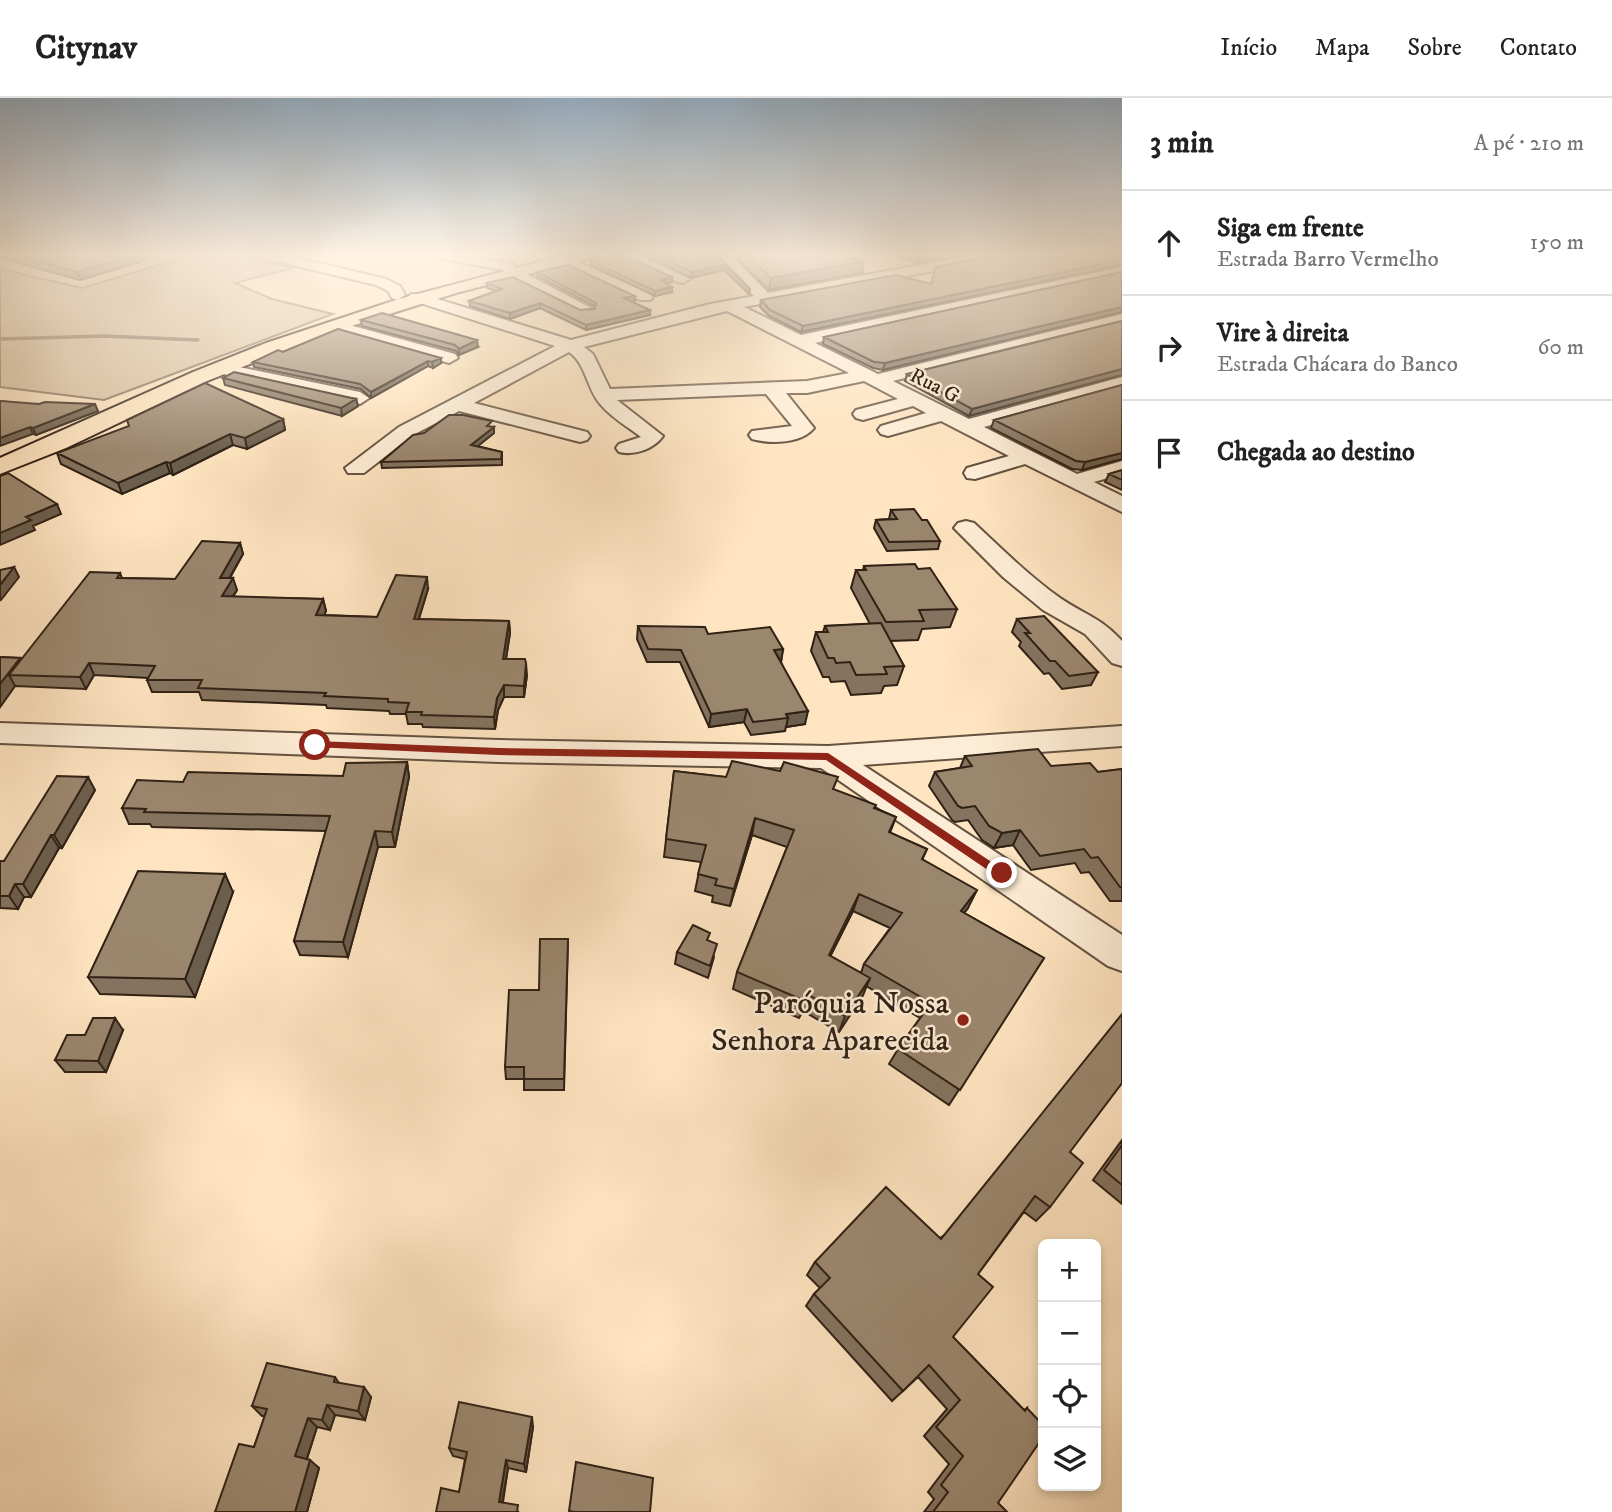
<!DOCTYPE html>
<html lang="pt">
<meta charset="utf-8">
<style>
:root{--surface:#fff;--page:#f6f6f6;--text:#222;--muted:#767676;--line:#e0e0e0}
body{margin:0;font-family:"IM FELL DW Pica",serif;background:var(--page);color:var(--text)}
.controls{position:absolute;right:21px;bottom:21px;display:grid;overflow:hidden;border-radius:10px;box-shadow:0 4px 10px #0003}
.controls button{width:63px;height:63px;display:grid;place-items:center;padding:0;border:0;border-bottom:2px solid var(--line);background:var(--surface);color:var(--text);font:35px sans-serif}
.stop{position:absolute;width:21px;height:21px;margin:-16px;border:5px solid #8f2418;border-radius:50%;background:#fff}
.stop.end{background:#8f2418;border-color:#fff;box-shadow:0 2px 7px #0008}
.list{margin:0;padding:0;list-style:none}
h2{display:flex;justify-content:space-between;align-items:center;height:91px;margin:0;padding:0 28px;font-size:30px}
h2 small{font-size:23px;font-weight:400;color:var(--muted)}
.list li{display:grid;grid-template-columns:46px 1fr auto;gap:21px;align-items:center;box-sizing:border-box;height:105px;padding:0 28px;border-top:2px solid var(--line)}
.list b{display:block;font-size:26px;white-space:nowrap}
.list p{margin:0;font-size:23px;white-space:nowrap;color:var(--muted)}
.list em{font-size:23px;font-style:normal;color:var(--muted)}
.icon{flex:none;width:38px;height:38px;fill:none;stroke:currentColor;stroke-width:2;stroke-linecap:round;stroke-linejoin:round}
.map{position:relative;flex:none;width:1122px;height:1414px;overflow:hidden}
header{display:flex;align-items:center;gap:42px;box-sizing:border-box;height:98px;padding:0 35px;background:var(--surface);border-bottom:2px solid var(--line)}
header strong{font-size:33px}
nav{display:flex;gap:38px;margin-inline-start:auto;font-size:24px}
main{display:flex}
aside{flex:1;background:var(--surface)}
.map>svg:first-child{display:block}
.green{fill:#dbc3a3;stroke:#86725c;stroke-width:2}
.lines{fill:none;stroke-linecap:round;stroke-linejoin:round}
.stream{stroke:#826e59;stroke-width:3.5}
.minor-casing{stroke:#645240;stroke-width:4}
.major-casing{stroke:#302115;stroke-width:4}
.minor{fill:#feedd6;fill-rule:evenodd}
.major{fill:#fee4c0;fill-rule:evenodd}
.wall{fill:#85735f;stroke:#302115;stroke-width:2;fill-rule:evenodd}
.shaded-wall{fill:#6c5e4d;stroke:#302115;stroke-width:2}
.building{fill:#9b866e;stroke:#302115;stroke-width:2}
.route{fill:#8f2418}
.poi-dot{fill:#8f2418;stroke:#feedd6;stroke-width:2.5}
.labels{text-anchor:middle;stroke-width:5;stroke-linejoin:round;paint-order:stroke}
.far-street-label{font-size:21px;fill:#302115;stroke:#feedd6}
.near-poi-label{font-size:32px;fill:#302115;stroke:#feedd6;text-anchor:end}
</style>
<header>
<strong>Citynav</strong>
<nav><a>Início</a><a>Mapa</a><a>Sobre</a><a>Contato</a></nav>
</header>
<main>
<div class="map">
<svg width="1122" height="1414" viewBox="0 0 1122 1414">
<rect width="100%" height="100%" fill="#fee4c0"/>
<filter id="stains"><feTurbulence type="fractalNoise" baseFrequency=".00286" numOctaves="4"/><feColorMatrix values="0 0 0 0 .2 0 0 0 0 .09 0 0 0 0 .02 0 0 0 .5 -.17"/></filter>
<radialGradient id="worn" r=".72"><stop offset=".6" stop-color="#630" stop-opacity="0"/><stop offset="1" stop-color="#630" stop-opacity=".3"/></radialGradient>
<!-- green -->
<path class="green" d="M 192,157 L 239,157 L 293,170 L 235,185 L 272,201 L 333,216 L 104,302 L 0,289 L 0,171 L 82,190 Z"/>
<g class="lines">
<!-- stream -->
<path class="stream" d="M 0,241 L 104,238 L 198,242"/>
<defs>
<path id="minor" d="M 261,157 L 285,157 L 386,181 L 400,188 L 405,197 L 397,202 L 392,200 L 388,193 L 376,187 L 263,160 Z
M 435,157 L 465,157 L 513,166 L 515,170 L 595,212 L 593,215 L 581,215 L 505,176 L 503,172 L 442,161 Z
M 620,157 L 639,157 L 690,181 L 683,185 L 678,184 Z
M 716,157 L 731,157 L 768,195 L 974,157 L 1003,157 L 996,161 L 744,209 L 801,237 L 1122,169 L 1122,177 L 815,245 L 878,276 L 1122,216 L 1122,226 L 893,283 L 969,321 L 1122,279 L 1122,291 L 984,329 L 1077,376 L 1122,363 L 1122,376 L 1094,384 L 1122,398 L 1122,414 L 1025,366 L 975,381 L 967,380 L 964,375 L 967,370 L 1009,358 L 941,323 L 888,338 L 881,336 L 878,332 L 881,328 L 926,315 L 913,308 L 863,322 L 856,320 L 853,316 L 856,312 L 898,301 L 864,283 L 807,295 L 786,295 L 814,330 C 801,346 770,346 752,341 L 749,337 L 752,333 L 792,328 L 766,296 L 617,302 L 663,338 C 654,351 634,358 619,354 L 616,350 L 619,346 L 641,339 C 628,329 612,320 601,307 C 587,292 586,265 569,254 L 474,305 L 587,334 L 590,338 L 587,342 L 580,344 L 459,313 L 413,337 L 364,375 L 348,375 L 345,370 L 399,329 L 555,248 L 411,202 L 408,199 L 411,196 L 421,196 L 571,242 L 710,206 L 754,198 ZM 727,213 L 849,275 L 807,283 L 610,291 L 593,256 L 584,249 Z
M 564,158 L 650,196 L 653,199 L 650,202 L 640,202 L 559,165 L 559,159 Z
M 335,223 L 455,256 L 458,260 L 449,265 L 329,231 L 327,228 L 329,225 Z
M 220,265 L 360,294 L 369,300 L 360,306 L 214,274 L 211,270 Z
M 966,423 L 974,425 C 1002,451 1029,478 1060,500 C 1085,517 1100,519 1122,543 L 1122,568 L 1112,565 L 1085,536 L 1043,512 L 1003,479 L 954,430 L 958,425 Z
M 0,625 L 499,642 L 828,648 L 1122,628 L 1122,648 L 863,667 L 1122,837 L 1122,873 L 1108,868 L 821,670 L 499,664 L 0,645 Z"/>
<path id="major" d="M 565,157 L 594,157 L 592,160 L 456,195 L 323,237 L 207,283 L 66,350 L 0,376 L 0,360 L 193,274 L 266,245 L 399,201 Z"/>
</defs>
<!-- minor casing -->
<use href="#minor" class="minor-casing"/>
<!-- major casing -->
<use href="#major" class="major-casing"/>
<!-- minor -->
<use href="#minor" class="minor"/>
<!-- major -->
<use href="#major" class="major"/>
</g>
<!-- wall -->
<path class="wall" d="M 0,157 L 145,157 L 146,162 L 80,182 L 0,160 Z
M 643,157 L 717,157 L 750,191 L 749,196 L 724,172 L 692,180 Z
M 733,157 L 839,157 L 862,175 L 769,192 Z
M 896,157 L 951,157 L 951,159 L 917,165 Z
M 1122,157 L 1122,167 L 801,234 L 769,218 L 760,209 L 761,202 L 931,186 Z
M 591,163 L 672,179 L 672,184 L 666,185 L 672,194 L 655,198 L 591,167 Z
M 537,174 L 635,203 L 631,203 L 650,217 L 586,232 L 540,210 L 510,221 L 470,208 L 469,203 L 496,193 L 487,190 L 487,185 L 580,212 L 595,211 L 596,209 L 537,178 Z
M 1122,174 L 883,272 L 873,270 L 823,246 L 824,239 Z
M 361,222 L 478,249 L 459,257 L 456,253 L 362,228 Z
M 1122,223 L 969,318 L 905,283 L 907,276 Z
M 338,231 L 441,265 L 433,270 L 428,268 L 371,300 L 361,291 L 254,269 L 253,264 L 283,254 Z
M 223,280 L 356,301 L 358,308 L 342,318 L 225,287 Z
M 1122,287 L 1122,361 L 1082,372 L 1072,371 L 991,330 L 994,322 Z
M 0,303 L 98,313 L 36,337 L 33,336 Z
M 283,321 L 285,332 L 247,351 L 233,347 L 173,377 L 170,375 L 122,396 L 61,366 L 57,355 Z
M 493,329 L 494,335 L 477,348 L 502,354 L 502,367 L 382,370 L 381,364 Z
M 1122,372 L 1122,392 L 1105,384 L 1109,376 Z
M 891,412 L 940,443 L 938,451 L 887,453 L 874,430 L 876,422 L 889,421 Z
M 240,445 L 243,456 L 230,480 L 237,492 L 233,499 L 323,501 L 326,513 L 324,517 L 377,519 L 428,491 L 419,521 L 509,523 L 510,535 L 506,561 L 527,577 L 524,599 L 504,599 L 498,612 L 495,631 L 423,629 L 422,626 L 408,626 L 406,616 L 390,616 L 389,613 L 327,610 L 326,607 L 202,602 L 199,594 L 152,594 L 147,582 L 148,580 L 94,577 L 86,591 L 15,588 L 0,609 L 0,559 L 20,560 L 21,562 L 120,475 L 122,480 L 175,481 Z
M 864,468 L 918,471 L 957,511 L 950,529 L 922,531 L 918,542 L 890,543 L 904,568 L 897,587 L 884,588 L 881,595 L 851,597 L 845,583 L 831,584 L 829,579 L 823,579 L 811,553 L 816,534 L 823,534 L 825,528 L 870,526 L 851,490 L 856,472 L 863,472 Z
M 1017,521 L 1098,574 L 1091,587 L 1062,591 L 1049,575 L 1044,576 L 1019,548 L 1021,544 L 1012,534 Z
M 638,528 L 708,536 L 783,551 L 781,564 L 805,626 L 786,629 L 785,633 L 751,637 L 744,624 L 709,629 L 680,564 L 647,564 L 637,541 Z
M 965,658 L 1098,674 L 1122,671 L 1122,803 L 1110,803 L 1089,774 L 1081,775 L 1075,765 L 1031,772 L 1013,747 L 994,750 L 982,742 L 968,722 L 955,724 L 952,722 L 929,688 L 935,674 L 960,670 Z
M 407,664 L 409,679 L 395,749 L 378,749 L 348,859 L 300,857 L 294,843 L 326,733 L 152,729 L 150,726 L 129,726 L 122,710 L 183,684 L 343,678 Z
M 674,673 L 834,692 L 896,719 L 890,735 L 927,751 L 922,762 L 968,810 L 964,815 L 1044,860 L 949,1007 L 889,966 L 898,951 L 920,920 L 866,888 L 863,897 L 839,934 L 803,913 L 799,920 L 733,891 L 737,874 L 787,749 L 752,737 L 730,808 L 712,804 L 713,798 L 695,793 L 701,764 L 664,759 ZM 853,813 L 890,830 L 864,866 L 861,875 L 830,858 Z
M 95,692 L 62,750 L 59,750 L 31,799 L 24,799 L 18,811 L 0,810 L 0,763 L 4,763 Z
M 233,794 L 195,899 L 100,896 L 88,879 Z
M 568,841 L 564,992 L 524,992 L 524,981 L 506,981 L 505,969 L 539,892 Z
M 709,843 L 714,859 L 708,880 L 675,866 L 677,854 Z
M 123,932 L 106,974 L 65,974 L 55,962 L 85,937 Z
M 1122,1042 L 1122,1106 L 1093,1082 Z
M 1070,1054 L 1050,1109 L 1036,1123 L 1024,1114 L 978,1176 L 953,1239 L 1024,1312 L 1027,1310 L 998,1405 L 1007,1414 L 924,1414 L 934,1401 L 928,1394 L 949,1366 L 924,1338 L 947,1311 L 918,1279 L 892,1303 L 806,1208 L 814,1196 L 820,1190 L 807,1177 L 815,1164 L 940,1140 Z
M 335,1279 L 339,1285 L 371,1299 L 365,1322 L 335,1317 L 330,1332 L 317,1329 L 307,1361 L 319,1370 L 307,1414 L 215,1414 L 254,1349 L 265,1318 L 262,1318 L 252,1308 Z
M 533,1329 L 526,1374 L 508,1370 L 503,1404 L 519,1414 L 459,1394 L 465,1361 L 453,1358 L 449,1350 Z"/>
<!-- shaded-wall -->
<path class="shaded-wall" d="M 133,157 L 145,157 L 146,162 L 80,182 L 77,174 Z
M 919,157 L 951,157 L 951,159 L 917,165 Z
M 1122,162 L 1122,167 L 801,234 L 803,228 Z
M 864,163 L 862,175 L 769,192 L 771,180 Z
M 725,167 L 724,172 L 692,180 L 692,174 Z
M 672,179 L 672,184 L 660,187 L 661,182 Z
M 672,189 L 672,194 L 655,198 L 655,193 Z
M 635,198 L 635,203 L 624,205 L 624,200 Z
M 540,205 L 540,210 L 510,221 L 510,215 Z
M 1122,209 L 1122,214 L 883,272 L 885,265 Z
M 650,212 L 650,217 L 586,232 L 586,227 Z
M 477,242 L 478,249 L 459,257 L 459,251 Z
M 441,260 L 441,265 L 433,270 L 432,264 Z
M 428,263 L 428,268 L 371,300 L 371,294 Z
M 1122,271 L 1122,277 L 969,318 L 972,311 Z
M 356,301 L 358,308 L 342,318 L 341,310 Z
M 95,306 L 98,313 L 36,337 L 33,330 Z
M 283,321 L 285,332 L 247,351 L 245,340 Z
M 30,329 L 33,336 L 0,348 L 0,340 Z
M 494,329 L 494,335 L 472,353 L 471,347 Z
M 230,336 L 233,347 L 173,377 L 170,365 Z
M 1122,355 L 1122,361 L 1082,372 L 1085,364 Z
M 166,364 L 170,375 L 122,396 L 118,385 Z
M 57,406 L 61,416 L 33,428 L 35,432 L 0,447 L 0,435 L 26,419 Z
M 240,445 L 243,456 L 223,491 L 220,480 Z
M 14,469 L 19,479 L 1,502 L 0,500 L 0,487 Z
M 427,479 L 428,491 L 415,532 L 414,521 Z
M 233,480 L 237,492 L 225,510 L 222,498 Z
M 323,501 L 326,513 L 319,529 L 316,517 Z
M 509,523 L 510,535 L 504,573 L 503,561 Z
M 783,551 L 781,564 L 774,552 Z
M 20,560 L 27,572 L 9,577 L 15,588 L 0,609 L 0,586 Z
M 89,565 L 94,577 L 86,591 L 80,579 Z
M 526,565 L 527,577 L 524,599 L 524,588 Z
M 504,587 L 504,599 L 498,612 L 495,631 L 494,619 L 497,600 Z
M 747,611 L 744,624 L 709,629 L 711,616 Z
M 808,613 L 805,626 L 786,629 L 788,620 L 786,616 Z
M 407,664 L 409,679 L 395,749 L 392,734 Z
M 88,679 L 95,692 L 62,750 L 54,737 Z
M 755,720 L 752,737 L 730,808 L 734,791 Z
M 1020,732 L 1013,747 L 994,750 L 1002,735 Z
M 375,733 L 378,749 L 348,859 L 343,844 Z
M 51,737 L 59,750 L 31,799 L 23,786 Z
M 225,776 L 233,794 L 195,899 L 185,881 Z
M 15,786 L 24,799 L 18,811 L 9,798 Z
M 977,792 L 968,810 L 952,830 L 961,813 Z
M 859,796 L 853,813 L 823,873 L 829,857 Z
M 870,880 L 863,897 L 839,934 L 845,918 Z
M 115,920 L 123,932 L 106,974 L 98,963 Z
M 364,1289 L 371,1299 L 365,1322 L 358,1313 Z
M 327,1307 L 335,1317 L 330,1332 L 322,1322 Z
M 532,1319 L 533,1329 L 526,1374 L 524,1366 Z
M 308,1320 L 317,1329 L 305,1366 L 295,1358 Z
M 310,1362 L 319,1370 L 307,1414 L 295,1414 Z
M 506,1362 L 508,1370 L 501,1411 L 499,1404 Z"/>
<!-- building -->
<path class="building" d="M 16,157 L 135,157 L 77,174 Z
M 613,157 L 623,157 L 672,179 L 661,182 L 672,189 L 655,193 L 591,163 Z
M 654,157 L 717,157 L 750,191 L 725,167 L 692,174 Z
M 747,157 L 839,157 L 864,163 L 771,180 Z
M 994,157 L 1122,157 L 1122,162 L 803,228 L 770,212 L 761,202 L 896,177 L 931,186 L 936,169 Z
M 568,167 L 635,198 L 624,200 L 650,212 L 586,227 L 540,205 L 510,215 L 469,203 L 502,191 L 487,185 L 513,179 L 580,212 L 595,211 L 596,205 L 537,174 Z
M 1122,174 L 1122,209 L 885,265 L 874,264 L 824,239 Z
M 382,215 L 477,242 L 459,251 L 455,247 L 361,222 Z
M 1122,223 L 1122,271 L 972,311 L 907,276 Z
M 338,231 L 441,260 L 432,264 L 428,263 L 371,294 L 360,286 L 253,264 L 278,252 L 283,254 Z
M 234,274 L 356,301 L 341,310 L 223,280 Z
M 205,285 L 283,321 L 245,340 L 230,336 L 170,365 L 166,364 L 118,385 L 57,355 L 129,328 L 127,322 Z
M 1122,287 L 1122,355 L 1085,364 L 1076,363 L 994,322 Z
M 0,303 L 39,306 L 45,304 L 95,306 L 33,330 L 30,329 L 0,340 Z
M 449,317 L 463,317 L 492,323 L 487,328 L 494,329 L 471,347 L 502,354 L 501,361 L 381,364 L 413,337 L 424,335 Z
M 1122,372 L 1122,382 L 1109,376 Z
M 8,375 L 57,406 L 26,419 L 31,422 L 0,435 L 0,378 Z
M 914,411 L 922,422 L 927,422 L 940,443 L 889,444 L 876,422 L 897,421 L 891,412 Z
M 202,443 L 240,445 L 220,480 L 233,480 L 222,498 L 323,501 L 316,517 L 377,519 L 396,477 L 427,479 L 414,521 L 509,523 L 503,561 L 525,561 L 526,565 L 524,588 L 504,587 L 497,600 L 494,619 L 421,617 L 422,614 L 406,614 L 409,605 L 388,604 L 388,601 L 324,598 L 326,595 L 198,590 L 202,582 L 147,582 L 155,568 L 89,565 L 80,579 L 9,577 L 90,474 L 120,475 L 117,480 L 175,481 Z
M 915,466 L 918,471 L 930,470 L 957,511 L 919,512 L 924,523 L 886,524 L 856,472 L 866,472 L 864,468 Z
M 14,469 L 0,487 L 0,472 Z
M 1044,518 L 1098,574 L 1069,578 L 1055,563 L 1050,563 L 1025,535 L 1030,535 L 1017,521 Z
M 881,525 L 904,568 L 884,569 L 887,576 L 856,577 L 850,564 L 836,565 L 834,560 L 828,560 L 816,534 L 828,534 L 825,528 Z
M 638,528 L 705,529 L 708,536 L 770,529 L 783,551 L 774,552 L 808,613 L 786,616 L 788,620 L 753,624 L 747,611 L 711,616 L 681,552 L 648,551 Z
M 0,559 L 20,560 L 0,586 Z
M 1038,651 L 1051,668 L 1090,665 L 1098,674 L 1122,671 L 1122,789 L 1120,789 L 1098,759 L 1091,760 L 1084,751 L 1040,758 L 1020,732 L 1002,735 L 989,728 L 975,708 L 962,710 L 958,708 L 935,674 L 972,668 L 965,658 Z
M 732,663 L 780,673 L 784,664 L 838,679 L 833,691 L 876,707 L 874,710 L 896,719 L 889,734 L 927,751 L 922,761 L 977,792 L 961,813 L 1044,860 L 960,992 L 898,951 L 931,905 L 864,866 L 902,815 L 859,796 L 829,857 L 870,880 L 845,918 L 809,897 L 805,903 L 737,874 L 794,732 L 755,720 L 734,791 L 715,787 L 717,781 L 698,776 L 706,747 L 666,741 L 674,673 L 726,679 Z
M 407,664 L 392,734 L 375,733 L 343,844 L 294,843 L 330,718 L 144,714 L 146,711 L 122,710 L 137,682 L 183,684 L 188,674 L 343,678 L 346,665 Z
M 57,678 L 88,679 L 54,737 L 51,737 L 23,786 L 15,786 L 9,798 L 0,798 L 0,763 L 4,763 Z
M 138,773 L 225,776 L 185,881 L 88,879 Z
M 693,827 L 710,835 L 707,842 L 717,846 L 710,868 L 677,854 Z
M 540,841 L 568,841 L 564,981 L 524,981 L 524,969 L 505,969 L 509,892 L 539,892 Z
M 1122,916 L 1122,985 L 1070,1054 L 1083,1065 L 1050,1109 L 1035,1098 L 978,1176 L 993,1189 L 953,1239 L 1025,1313 L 1027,1310 L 1043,1327 L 1043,1339 L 998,1405 L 1007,1414 L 933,1414 L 948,1394 L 941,1387 L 963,1358 L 936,1329 L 960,1302 L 929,1267 L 903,1293 L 814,1196 L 830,1180 L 815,1164 L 886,1089 L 941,1141 Z
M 93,920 L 115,920 L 98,963 L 55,962 L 67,937 L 85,937 Z
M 1122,1047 L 1122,1087 L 1104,1072 Z
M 267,1265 L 335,1279 L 334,1284 L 364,1289 L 358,1313 L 327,1307 L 322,1322 L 308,1320 L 295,1358 L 310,1362 L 295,1414 L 215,1414 L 239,1346 L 254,1349 L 267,1311 L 252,1308 Z
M 459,1304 L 532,1319 L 524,1366 L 506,1362 L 499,1404 L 518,1407 L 517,1414 L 436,1414 L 441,1390 L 459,1394 L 467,1354 L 449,1350 Z
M 576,1364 L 653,1380 L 650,1414 L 575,1414 L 569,1413 Z"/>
<!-- sky -->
<linearGradient id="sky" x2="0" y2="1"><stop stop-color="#95adc1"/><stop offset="0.44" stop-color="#fff3e3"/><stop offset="1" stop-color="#fff3e3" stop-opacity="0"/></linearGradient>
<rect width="1122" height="355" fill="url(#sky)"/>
<!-- route -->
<path class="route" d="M 315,643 L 499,650 L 828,655 L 1008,775 L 1002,780 L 998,779 L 826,662 L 499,657 L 311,649 L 311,644 Z"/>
<!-- markers -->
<circle class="poi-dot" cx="963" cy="922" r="7"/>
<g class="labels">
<!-- far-street labels -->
<g class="far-street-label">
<text transform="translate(935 287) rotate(27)" y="7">Rua G</text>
</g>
<!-- near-poi labels -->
<g class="near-poi-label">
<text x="949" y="915">Paróquia Nossa<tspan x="949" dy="37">Senhora Aparecida</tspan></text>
</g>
</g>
<rect width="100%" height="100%" filter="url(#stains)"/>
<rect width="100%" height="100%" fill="url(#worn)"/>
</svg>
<div class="controls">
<button>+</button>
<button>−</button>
<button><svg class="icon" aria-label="locate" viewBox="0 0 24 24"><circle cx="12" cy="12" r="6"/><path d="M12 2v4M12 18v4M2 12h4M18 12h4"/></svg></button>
<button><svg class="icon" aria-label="layers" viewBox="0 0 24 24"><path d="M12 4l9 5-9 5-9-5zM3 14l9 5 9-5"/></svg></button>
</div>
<div class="stop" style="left:315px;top:647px"></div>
<div class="stop end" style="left:1002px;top:775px"></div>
</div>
<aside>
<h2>3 min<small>A pé · 210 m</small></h2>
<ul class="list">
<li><svg class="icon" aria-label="ahead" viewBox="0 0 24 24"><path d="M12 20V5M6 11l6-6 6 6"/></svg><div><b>Siga em frente</b><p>Estrada Barro Vermelho</p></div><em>150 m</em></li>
<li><svg class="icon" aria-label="right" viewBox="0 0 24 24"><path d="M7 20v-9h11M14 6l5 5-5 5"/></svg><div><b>Vire à direita</b><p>Estrada Chácara do Banco</p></div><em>60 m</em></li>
<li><svg class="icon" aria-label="arrive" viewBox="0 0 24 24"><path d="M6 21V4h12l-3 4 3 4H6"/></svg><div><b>Chegada ao destino</b></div></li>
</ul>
</aside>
</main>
